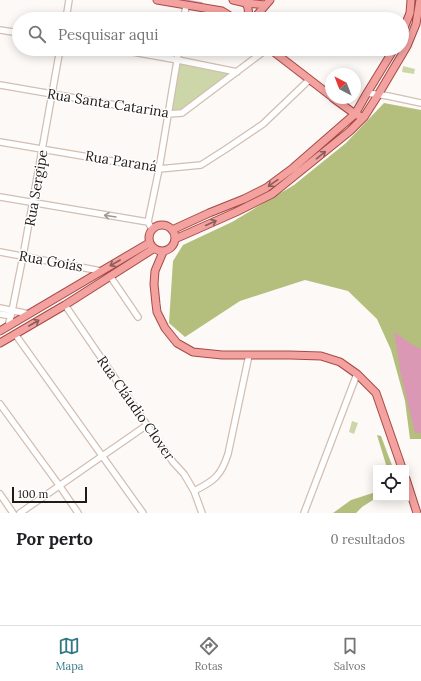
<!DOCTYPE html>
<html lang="pt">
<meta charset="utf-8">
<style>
:root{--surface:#fff;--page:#f2f2f2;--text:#202124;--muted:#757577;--line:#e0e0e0;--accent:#317883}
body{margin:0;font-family:Lora,serif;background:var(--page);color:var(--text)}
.controls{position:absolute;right:12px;bottom:12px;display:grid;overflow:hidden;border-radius:0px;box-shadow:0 2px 10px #0003}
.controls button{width:36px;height:36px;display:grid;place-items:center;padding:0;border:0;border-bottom:1px solid var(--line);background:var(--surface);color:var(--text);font:20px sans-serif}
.compass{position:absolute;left:325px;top:68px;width:36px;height:36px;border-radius:50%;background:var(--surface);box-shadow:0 2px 10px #0003;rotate:318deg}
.scale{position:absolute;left:12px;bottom:10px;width:75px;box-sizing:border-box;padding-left:4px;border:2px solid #211a15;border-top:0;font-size:11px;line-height:14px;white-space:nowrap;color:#211a15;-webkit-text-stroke:3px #fff;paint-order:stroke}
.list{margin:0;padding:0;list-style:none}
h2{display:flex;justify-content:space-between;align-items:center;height:52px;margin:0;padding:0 16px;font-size:17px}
h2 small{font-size:13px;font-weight:400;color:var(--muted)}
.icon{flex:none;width:22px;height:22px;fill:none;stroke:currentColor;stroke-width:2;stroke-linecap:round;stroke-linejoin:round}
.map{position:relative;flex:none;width:421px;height:513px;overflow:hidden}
.search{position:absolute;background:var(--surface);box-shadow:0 2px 10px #0003;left:12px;right:12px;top:12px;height:44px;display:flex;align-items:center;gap:10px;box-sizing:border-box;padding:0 14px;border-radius:22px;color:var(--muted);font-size:15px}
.sheet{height:112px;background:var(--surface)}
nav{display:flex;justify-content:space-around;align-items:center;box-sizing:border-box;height:56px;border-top:1px solid var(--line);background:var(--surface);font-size:11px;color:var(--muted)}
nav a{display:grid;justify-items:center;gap:2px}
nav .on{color:var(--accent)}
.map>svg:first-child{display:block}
.green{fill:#cdd6a8}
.forest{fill:#b4bf7e}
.water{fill:#db98b4}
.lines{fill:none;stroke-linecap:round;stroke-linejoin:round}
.stream{stroke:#db98b4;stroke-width:1.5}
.minor-casing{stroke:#d3beb1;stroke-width:8}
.major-casing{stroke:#a54a46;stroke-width:9}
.minor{stroke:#fff;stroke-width:5.5}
.major{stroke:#f4a2a0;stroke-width:7}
.oneway{stroke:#8a5e5a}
.oneway2{stroke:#9b9896}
.labels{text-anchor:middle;stroke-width:3;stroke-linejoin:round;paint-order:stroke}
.street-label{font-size:14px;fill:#211a15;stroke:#fff}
</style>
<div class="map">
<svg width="421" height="513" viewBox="0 0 421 513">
<rect width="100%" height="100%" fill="#fdf9f6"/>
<!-- green -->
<path class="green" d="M 179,63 L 229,74 L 180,111 L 171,111 Z
M 403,66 L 415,69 L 414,74 L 402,72 Z
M 352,421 L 358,423 L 354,434 L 349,432 Z"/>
<!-- forest -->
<path class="forest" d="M 384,103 L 421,110 L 421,439 L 410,439 L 405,401 L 391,350 L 377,319 L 348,291 L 305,280 L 240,301 L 185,337 L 169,323 L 173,261 L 183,245 L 232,222 L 294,185 L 346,143 Z
M 377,435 L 381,436 L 393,468 L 387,468 Z
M 376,492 L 376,498 L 362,507 L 356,513 L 333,513 L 351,500 Z"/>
<!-- water -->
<path class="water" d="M 394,332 L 411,344 L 421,349 L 421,433 L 415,433 L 401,375 Z"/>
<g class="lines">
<!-- stream -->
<path class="stream" d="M 185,0 L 202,3"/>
<defs>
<path id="minor" d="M 66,19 L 69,0
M 184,19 L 186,5
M 0,30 L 19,33
M 116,49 L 178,60 L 237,72
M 0,85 L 168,114 L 182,113 L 267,49
M 367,93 L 388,96 L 421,103
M 0,142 L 159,169 L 201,165 L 226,149 L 263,124 L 309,80
M 0,197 L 148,222
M 152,229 L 148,222 L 159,169 L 179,49
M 0,252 L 101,271
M 110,276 L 138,317
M 65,305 L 147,425 L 173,462 L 184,474 L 194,491 L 202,513
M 0,308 L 29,314
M 0,314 L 11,316
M 8,326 L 11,316 L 23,256 L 60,49
M 15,334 L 143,513
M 0,404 L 59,485 L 78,513
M 194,491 C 214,481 221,476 228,454 L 249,355
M 0,494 L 13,513
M 20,513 L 147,425
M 304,513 L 357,374"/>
<path id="major" d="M 157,0 L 222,11 L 235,19
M 233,0 L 246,3 L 265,5
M 245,19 C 250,15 249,9 246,3
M 257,19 L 257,15 L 270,0
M 402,33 L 410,13 L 411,0
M 270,49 L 331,96
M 333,98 L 355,114 L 360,116
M149 238a13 13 0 1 1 26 0a13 13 0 1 1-26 0Z
M 172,230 L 209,213 L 244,199 L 266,188 L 293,168 L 355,114 L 367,93 L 394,49
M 175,239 L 236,212 L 272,194 L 350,131 L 364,117 L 378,95 L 407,46 L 416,24 L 420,0
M 163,252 L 155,271 L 154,284 L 156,304 L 157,312 L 165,328 L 177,343 L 193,352 L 222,355 L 290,355 L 321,356 L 340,362 L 357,374 L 376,393 L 402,468
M 0,331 L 149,243
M 0,343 L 65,305 L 153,249
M 406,479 L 417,513"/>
</defs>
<!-- minor casing -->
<use href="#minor" class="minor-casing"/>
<!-- major casing -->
<use href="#major" class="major-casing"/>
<!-- minor -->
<use href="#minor" class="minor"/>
<!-- major -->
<use href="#major" class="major"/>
</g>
<!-- one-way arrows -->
<defs><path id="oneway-shaft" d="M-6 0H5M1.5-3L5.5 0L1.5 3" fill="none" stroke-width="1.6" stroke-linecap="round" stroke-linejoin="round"/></defs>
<g class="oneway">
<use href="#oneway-shaft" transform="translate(321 155) rotate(-39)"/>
<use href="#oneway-shaft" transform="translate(273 183) rotate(145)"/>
<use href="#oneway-shaft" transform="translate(211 223) rotate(-24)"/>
<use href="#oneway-shaft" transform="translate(115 263) rotate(150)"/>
<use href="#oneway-shaft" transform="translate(34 323) rotate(-30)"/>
</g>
<use class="oneway2" href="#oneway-shaft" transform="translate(110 216) rotate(-171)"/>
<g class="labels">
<!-- street labels -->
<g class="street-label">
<text transform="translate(108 103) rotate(9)" y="5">Rua Santa Catarina</text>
<text transform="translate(121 161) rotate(9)" y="5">Rua Paraná</text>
<text transform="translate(36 188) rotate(-80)" y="5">Rua Sergipe</text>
<text transform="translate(51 261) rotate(10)" y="5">Rua Goiás</text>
<text transform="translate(136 408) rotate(55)" y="5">Rua Cláudio Clover</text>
</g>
</g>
</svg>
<div class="controls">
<button><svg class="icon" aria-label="locate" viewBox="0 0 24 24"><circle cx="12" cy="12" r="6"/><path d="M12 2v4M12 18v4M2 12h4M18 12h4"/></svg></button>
</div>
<svg class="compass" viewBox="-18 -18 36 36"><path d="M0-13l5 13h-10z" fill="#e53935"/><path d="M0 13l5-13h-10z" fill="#757577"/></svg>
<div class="scale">100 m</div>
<div class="search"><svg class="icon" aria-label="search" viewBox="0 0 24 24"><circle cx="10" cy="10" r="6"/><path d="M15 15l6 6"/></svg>Pesquisar aqui</div>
</div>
<section class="sheet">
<h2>Por perto<small>0 resultados</small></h2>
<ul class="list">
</ul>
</section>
<nav>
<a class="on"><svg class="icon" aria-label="map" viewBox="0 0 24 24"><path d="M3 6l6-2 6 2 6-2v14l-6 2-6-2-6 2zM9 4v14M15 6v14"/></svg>Mapa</a>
<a><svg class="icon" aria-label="directions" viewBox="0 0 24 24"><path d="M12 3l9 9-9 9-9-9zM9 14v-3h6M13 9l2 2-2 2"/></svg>Rotas</a>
<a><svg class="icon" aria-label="saved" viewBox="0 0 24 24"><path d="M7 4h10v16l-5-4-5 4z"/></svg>Salvos</a>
</nav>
